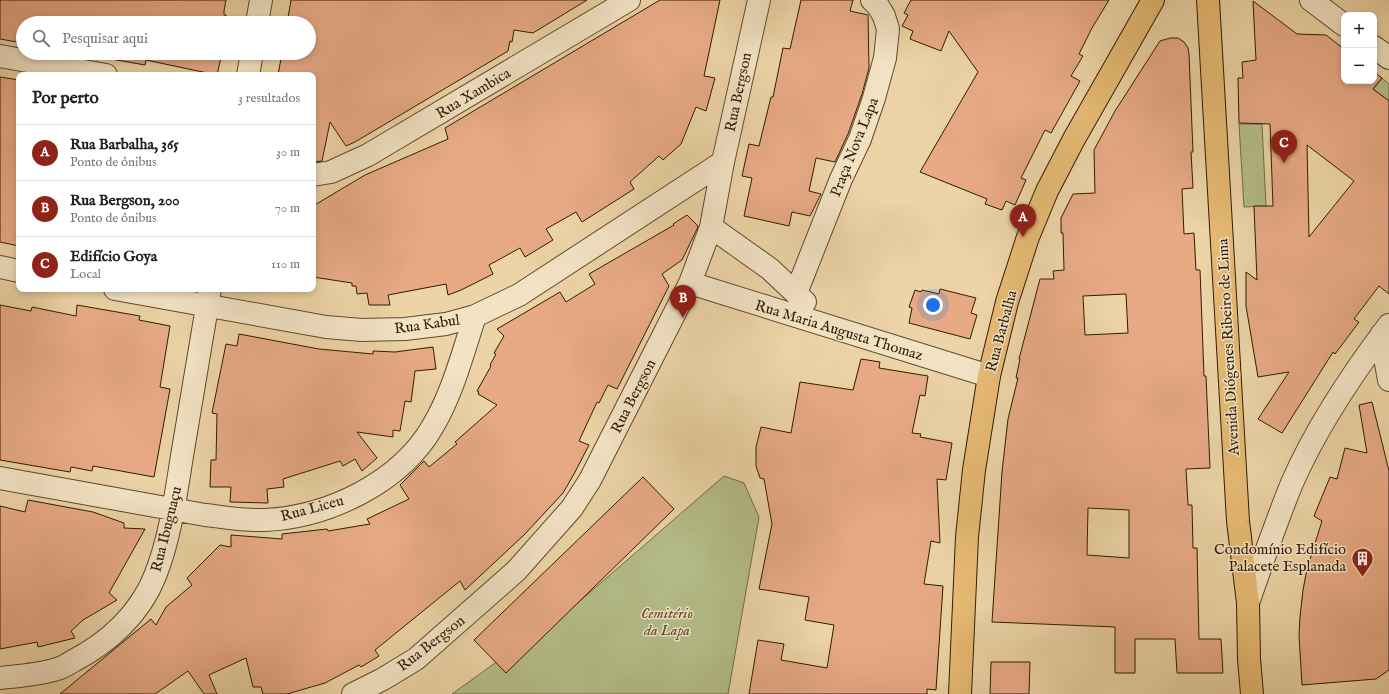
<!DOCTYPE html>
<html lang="pt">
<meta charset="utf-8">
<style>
:root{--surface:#fff;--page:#f2f2f2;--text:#222;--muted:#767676;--line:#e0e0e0;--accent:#8f2418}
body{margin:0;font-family:"IM FELL English",serif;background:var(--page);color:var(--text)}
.controls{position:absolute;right:12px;top:12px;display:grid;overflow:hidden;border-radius:8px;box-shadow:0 2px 6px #0003}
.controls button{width:36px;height:36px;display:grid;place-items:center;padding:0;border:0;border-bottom:1px solid var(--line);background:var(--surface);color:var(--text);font:20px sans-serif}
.you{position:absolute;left:933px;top:305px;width:14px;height:14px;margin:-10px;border:3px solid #fff;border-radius:50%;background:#1a73e8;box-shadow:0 0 0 6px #1a73e833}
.badge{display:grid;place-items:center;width:26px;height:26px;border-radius:50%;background:var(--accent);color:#fff;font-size:13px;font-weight:700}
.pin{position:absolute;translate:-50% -33px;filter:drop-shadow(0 1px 2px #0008)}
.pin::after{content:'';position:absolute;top:21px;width:14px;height:12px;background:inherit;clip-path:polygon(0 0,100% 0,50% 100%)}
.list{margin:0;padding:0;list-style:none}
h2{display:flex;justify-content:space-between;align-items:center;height:52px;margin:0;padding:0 16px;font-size:17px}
h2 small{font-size:13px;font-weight:400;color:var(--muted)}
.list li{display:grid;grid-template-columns:26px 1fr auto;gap:12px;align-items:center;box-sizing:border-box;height:56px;padding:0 16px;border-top:1px solid var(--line)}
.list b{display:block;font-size:15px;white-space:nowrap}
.list p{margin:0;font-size:13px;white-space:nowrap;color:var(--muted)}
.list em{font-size:13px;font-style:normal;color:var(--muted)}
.icon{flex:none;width:22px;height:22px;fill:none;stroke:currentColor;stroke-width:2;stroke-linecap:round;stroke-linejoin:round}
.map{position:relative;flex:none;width:1389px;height:694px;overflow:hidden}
.search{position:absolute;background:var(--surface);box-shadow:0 2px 6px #0003;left:16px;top:16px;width:300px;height:44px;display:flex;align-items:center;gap:10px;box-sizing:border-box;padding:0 14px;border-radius:22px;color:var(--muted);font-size:15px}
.panel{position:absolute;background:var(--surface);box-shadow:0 2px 6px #0003;left:16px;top:72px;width:300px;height:220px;border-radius:8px}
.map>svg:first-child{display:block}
.green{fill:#b4bd89;stroke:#726c46}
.building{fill:#e7aa85;stroke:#2f1c04;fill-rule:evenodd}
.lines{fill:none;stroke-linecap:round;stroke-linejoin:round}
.minor-casing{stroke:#5e4a2c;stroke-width:24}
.major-casing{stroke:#2f1c04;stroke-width:24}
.minor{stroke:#f3e3c5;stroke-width:22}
.major{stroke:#e6ba73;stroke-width:22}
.labels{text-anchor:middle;stroke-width:3;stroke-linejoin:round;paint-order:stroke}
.street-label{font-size:15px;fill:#2f1c04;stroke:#f3e3c5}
.poi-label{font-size:15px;fill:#2f1c04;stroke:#f3e3c5;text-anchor:end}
.park-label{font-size:15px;font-style:italic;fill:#574c2c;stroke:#f3e3c5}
</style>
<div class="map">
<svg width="1389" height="694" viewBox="0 0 1389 694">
<rect width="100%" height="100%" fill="#ecd4a6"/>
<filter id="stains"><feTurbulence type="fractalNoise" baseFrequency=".005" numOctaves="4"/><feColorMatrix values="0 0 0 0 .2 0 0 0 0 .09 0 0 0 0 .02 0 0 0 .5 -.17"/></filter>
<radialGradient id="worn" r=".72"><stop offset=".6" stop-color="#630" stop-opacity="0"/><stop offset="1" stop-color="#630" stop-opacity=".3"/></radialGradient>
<!-- green -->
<path class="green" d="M 1382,78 L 1389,84 L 1389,101 L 1373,89 Z
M 1239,124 L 1262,124 L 1266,206 L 1244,207 Z
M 724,476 L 744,483 L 759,517 L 728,694 L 452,694 L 573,607 Z"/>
<!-- building -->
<path class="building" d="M 0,0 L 226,0 L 224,11 L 224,15 L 226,15 L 225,23 L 23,23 L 23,43 L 0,39 Z
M 291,0 L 587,0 L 533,33 L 514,30 L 512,42 L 510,41 L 508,51 L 355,142 L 346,146 L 330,122 L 322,161 L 313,162 L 313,75 L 278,75 L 282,53 L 309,53 L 309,23 L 287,23 Z
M 660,0 L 720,0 L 704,76 L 715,78 L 706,111 L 696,107 L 681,144 L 663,160 L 659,156 L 630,182 L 634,189 L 582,222 L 576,212 L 546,229 L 553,240 L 525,257 L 520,248 L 489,265 L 493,274 L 461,290 L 448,295 L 446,284 L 388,295 L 390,305 L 369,305 L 367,293 L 357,294 L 356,286 L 352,286 L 352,283 L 313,277 L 313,206 L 365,175 L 448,139 L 445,128 Z
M 801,0 L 853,0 L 850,11 L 868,15 L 869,68 L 862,94 L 848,134 L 835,162 L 816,158 L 809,191 L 821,194 L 810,216 L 792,212 L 789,226 L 744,216 L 752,178 L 742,176 L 749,144 L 759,146 L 771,97 L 773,97 L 783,48 L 790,49 Z
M 911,0 L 1109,0 L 1092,28 L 1079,54 L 1083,56 L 1071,76 L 1080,81 L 1051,133 L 1045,130 L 1021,178 L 1026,180 L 1015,205 L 1006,201 L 1002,210 L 985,204 L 987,199 L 920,172 L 978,72 L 949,31 L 941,51 L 910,39 L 913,31 L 902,26 L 908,15 L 904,13 Z
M 1253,1 L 1297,34 L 1326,35 L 1344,49 L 1344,81 L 1374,81 L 1374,72 L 1382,78 L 1373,89 L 1389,101 L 1389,294 L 1379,286 L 1354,319 L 1359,322 L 1335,354 L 1333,352 L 1282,433 L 1258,419 L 1289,372 L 1258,377 L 1246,306 L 1246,272 L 1257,280 L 1254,206 L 1273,206 L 1270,124 L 1239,123 L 1238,78 L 1243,78 L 1242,62 L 1256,60 ZM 1307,145 L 1354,181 L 1309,237 Z
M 1170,38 L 1178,38 L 1184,42 L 1188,48 L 1189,54 L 1193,152 L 1191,152 L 1193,188 L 1182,189 L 1184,234 L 1194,233 L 1196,270 L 1200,270 L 1204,376 L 1206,376 L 1210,468 L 1186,469 L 1188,505 L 1192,505 L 1193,548 L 1197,548 L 1199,639 L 1221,639 L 1223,673 L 1177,673 L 1175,639 L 1135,639 L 1135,673 L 1115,673 L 1115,627 L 992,622 L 1002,472 L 1008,419 L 1018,378 L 1016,378 L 1020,359 L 1019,359 L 1040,279 L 1054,279 L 1053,271 L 1064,270 L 1063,233 L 1061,233 L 1061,218 L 1073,194 L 1095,193 L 1094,150 L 1115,111 L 1160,41 ZM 1126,294 L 1128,333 L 1085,335 L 1083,296 ZM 1088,508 L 1129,510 L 1129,558 L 1087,555 Z
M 112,53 L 222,53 L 217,75 L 146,60 L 145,65 L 111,59 Z
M 0,77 L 19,80 L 19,246 L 0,242 Z
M 687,215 L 698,226 L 697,229 L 682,260 L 662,274 L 669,286 L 617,389 L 608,385 L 599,403 L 597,402 L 579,441 L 589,445 L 574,474 L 563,493 L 524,535 L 465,590 L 460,581 L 375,650 L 379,656 L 361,667 L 359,665 L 325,683 L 287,694 L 263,694 L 261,687 L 253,687 L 246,658 L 209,675 L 217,694 L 204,694 L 188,671 L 155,694 L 60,694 L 151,619 L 156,625 L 166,607 L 192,585 L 187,578 L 220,545 L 231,547 L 231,535 L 282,539 L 282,534 L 327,529 L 328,531 L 370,524 L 367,519 L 409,499 L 400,485 L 424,461 L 429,467 L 457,444 L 455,442 L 497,405 L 478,394 L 479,392 L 477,391 L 491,366 L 490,365 L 496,354 L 494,353 L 504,336 L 497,329 L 560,292 L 566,302 L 595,284 L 589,274 L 674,225 L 673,224 Z
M 940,289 L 976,298 L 971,313 L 977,315 L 970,339 L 909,323 L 912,308 L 909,307 L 915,290 L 921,292 L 922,290 L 939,294 Z
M 0,305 L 31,311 L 32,307 L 76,316 L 77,305 L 140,316 L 139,320 L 170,326 L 160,387 L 170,389 L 154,477 L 93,466 L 92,471 L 71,467 L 70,472 L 0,460 Z
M 239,334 L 319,349 L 373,354 L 373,351 L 395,352 L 433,347 L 436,369 L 415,371 L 411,402 L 405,401 L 400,431 L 393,430 L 393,437 L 357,432 L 377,458 L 362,471 L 355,459 L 343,466 L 340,461 L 283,479 L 284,487 L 267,489 L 268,503 L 230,502 L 231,487 L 210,487 L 211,460 L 216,460 L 217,414 L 212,413 L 226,344 L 237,346 Z
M 861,359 L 880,362 L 879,368 L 928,376 L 925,396 L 920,395 L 912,433 L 921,434 L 920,437 L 952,443 L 946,480 L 937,479 L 940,543 L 931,541 L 924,584 L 943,586 L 936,690 L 927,689 L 927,694 L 749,694 L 758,640 L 784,644 L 781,660 L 827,668 L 834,625 L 805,620 L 809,597 L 759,589 L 772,524 L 764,479 L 760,478 L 756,466 L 756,447 L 761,427 L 791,433 L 800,382 L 853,390 Z
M 1372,402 L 1389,471 L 1389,670 L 1376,679 L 1302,685 L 1299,635 L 1300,617 L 1303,590 L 1307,569 L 1322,521 L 1314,516 L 1330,477 L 1337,479 L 1345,448 L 1367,453 L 1359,405 Z
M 643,477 L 674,509 L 506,673 L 474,640 Z
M 28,500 L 93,512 L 124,523 L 124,528 L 145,529 L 109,593 L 117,600 L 83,620 L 71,631 L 75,638 L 38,647 L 37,642 L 0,649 L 0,506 L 25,512 Z
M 991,662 L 1030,662 L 1029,694 L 990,694 Z"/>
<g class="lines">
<defs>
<path id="minor" d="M 1311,0 L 1344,25
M 257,23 L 261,0
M 1374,47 L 1389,58
M 0,56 L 106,75
M 248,75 L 252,53
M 313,175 L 331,172 L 368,155 L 629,0
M 711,227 L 770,269 L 805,302
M 0,267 L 19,271
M 690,283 L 989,376
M 115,289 L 326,327 L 362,330 L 405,329 L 446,324 L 475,316 L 519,295 L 723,162
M 796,293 L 841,179 L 860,139 L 874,98 L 885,58 L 888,29 L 884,16 L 878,6 L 872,0
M 1381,335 L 1389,380
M 0,478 L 205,515 C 225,517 245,521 265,520 C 329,517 401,482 433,426 C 453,392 463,352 475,316
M 1248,603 C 1262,563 1276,522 1292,483 C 1317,426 1352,374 1389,325
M 0,678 C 19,676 38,675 57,669 C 62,668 68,664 73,661 C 108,643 140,614 155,576 C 171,536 176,492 183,450 C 192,396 201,343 210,289
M 353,694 L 383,679 L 416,659 L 516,571 L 572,508 L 590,480 L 690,283 L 711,227 L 723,162 L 759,0"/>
<path id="major" d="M 1208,0 L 1238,521 L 1248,603 L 1249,659 L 1252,694
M 960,694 L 967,537 L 974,470 L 989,376 L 1007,302 L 1028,237 L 1047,191 L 1074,139 L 1153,0"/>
</defs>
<!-- minor casing -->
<use href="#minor" class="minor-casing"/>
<!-- major casing -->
<use href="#major" class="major-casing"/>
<!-- minor -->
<use href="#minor" class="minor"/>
<!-- major -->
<use href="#major" class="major"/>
</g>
<!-- icons -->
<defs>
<symbol id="building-pin" viewBox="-11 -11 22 30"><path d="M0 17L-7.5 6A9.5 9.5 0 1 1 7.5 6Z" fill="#8f2418" stroke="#f3e3c5"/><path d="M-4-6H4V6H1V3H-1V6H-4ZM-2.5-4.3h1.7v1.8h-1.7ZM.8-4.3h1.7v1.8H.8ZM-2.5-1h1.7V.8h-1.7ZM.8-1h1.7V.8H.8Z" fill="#fff"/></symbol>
</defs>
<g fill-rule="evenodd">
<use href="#building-pin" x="1350" y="546" width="25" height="34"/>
</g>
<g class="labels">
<!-- street labels -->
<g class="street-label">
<text transform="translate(738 92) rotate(-78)" y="5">Rua Bergson</text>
<text transform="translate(473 93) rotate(-31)" y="5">Rua Xambica</text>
<text transform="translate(854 147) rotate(-68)" y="5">Praça Nova Lapa</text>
<text transform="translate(427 324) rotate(-8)" y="5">Rua Kabul</text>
<text transform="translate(839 330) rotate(17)" y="5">Rua Maria Augusta Thomaz</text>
<text transform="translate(1001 331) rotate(-75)" y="5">Rua Barbalha</text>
<text transform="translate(1228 347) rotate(-93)" y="5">Avenida Diógenes Ribeiro de Lima</text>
<text transform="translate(633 396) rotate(-63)" y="5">Rua Bergson</text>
<text transform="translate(312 508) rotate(-15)" y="5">Rua Liceu</text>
<text transform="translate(166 529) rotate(-76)" y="5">Rua Ibuguaçu</text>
<text transform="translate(431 643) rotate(-38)" y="5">Rua Bergson</text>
</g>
<!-- poi labels -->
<g class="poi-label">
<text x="1346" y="554">Condomínio Edifício<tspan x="1346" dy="17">Palacete Esplanada</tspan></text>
</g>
<!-- park labels -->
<g class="park-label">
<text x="667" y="618">Cemitério<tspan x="667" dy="17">da Lapa</tspan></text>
</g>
</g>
<rect width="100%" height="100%" filter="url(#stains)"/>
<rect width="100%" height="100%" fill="url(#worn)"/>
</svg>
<div class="controls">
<button>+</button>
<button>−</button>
</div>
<div class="you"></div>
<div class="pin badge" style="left:1023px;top:237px">A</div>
<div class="pin badge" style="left:683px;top:318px">B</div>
<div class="pin badge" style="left:1284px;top:163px">C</div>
<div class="search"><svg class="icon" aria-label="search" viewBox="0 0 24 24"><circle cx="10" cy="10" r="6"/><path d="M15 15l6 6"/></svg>Pesquisar aqui</div>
<section class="panel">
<h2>Por perto<small>3 resultados</small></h2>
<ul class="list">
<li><span class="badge">A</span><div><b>Rua Barbalha, 365</b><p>Ponto de ônibus</p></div><em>30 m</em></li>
<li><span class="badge">B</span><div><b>Rua Bergson, 200</b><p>Ponto de ônibus</p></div><em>70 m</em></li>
<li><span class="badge">C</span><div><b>Edifício Goya</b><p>Local</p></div><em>110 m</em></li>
</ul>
</section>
</div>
